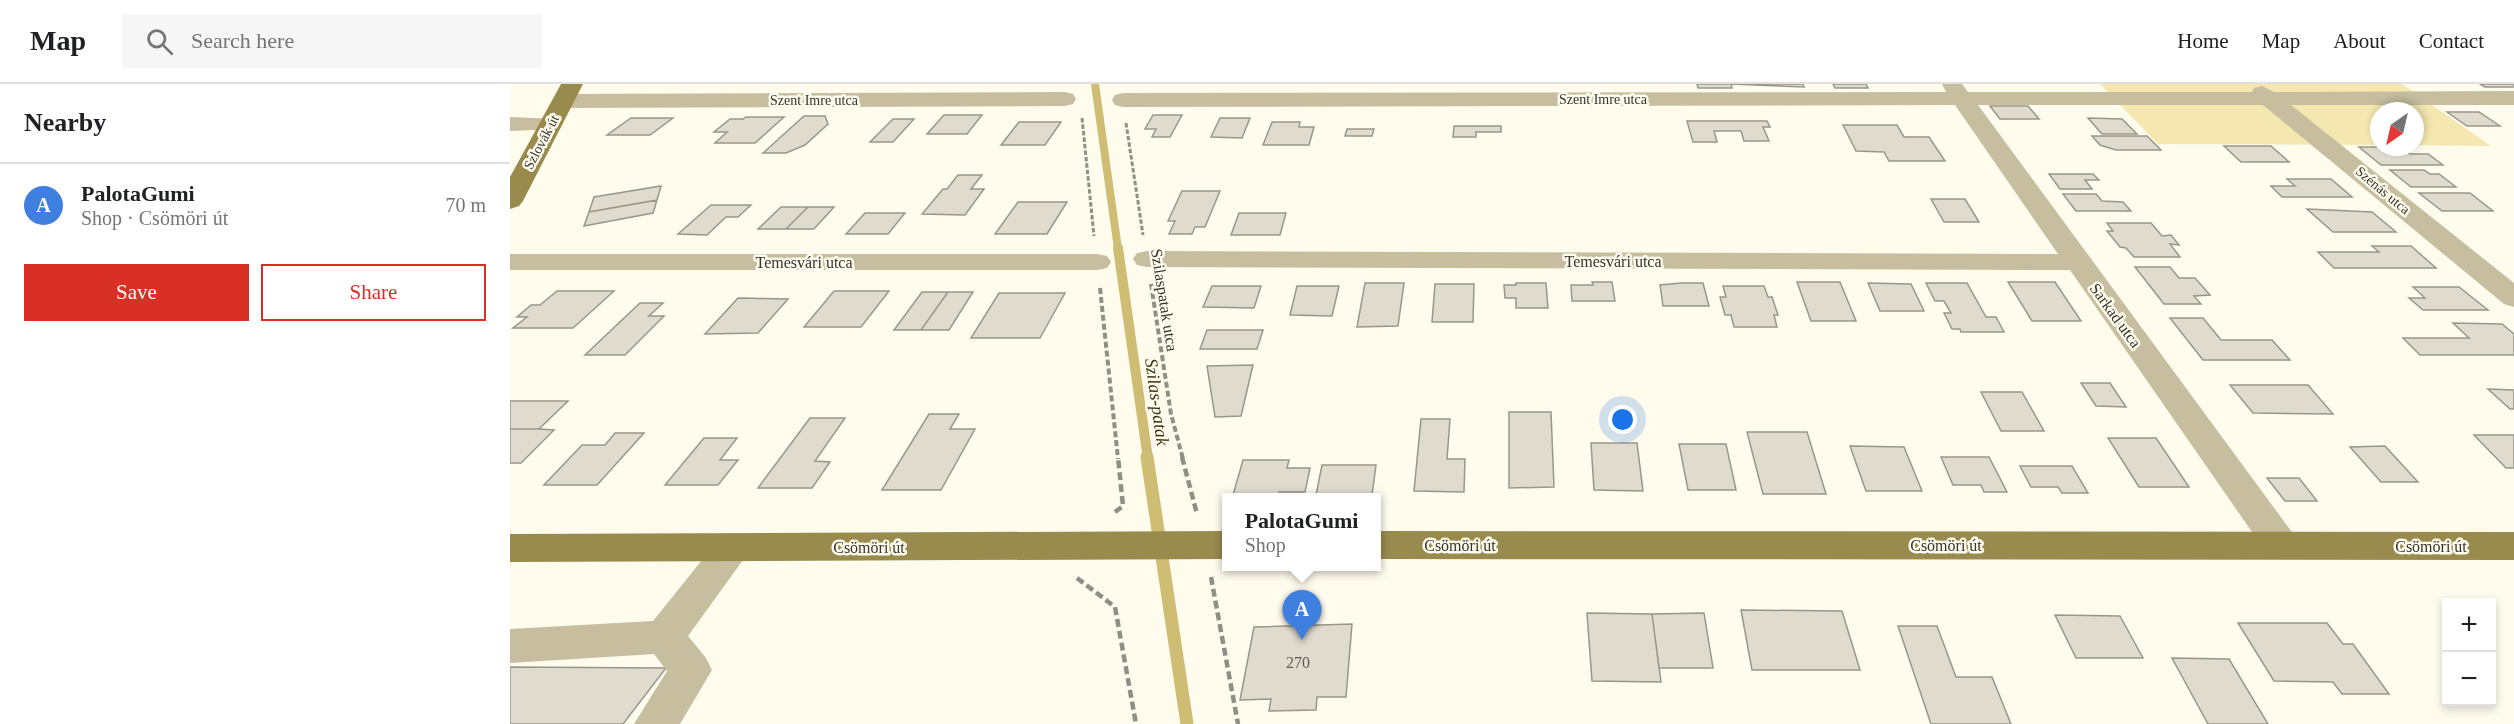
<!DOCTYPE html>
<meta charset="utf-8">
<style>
:root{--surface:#fff;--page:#f6f6f6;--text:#202124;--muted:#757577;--line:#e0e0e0;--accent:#d93025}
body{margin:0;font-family:Georgia,serif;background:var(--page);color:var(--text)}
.controls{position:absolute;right:18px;bottom:18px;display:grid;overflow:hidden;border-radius:0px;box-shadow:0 3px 9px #0003}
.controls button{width:54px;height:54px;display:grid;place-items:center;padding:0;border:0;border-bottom:2px solid var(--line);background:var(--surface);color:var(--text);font:30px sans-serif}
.compass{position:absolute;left:1860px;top:18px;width:54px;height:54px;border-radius:50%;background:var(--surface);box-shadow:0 3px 9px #0003;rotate:214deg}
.you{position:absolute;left:1113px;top:336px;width:21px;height:21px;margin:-15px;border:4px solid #fff;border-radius:50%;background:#1a73e8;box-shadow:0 0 0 9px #1a73e833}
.badge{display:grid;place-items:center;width:39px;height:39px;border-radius:50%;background:var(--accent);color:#fff;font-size:20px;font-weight:700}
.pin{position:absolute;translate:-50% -50px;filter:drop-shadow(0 2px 3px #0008)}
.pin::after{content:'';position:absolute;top:32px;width:21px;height:18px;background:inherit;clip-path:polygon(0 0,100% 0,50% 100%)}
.popup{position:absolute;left:712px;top:409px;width:159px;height:78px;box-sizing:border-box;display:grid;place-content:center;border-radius:0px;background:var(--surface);filter:drop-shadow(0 2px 4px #0005);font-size:20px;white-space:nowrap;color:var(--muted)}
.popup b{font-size:22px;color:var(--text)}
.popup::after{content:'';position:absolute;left:50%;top:100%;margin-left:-12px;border:12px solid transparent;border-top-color:var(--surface)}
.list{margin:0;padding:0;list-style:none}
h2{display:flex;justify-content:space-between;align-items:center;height:78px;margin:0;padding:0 24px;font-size:26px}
h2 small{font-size:20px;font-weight:400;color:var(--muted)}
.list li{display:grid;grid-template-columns:39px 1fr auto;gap:18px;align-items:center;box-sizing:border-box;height:84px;padding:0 24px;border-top:2px solid var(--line)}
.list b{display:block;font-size:22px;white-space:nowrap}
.list p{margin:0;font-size:20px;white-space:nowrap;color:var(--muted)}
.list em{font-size:20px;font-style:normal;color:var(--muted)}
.actions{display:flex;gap:12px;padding:18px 24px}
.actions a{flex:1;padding:14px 0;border:2px solid var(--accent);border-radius:0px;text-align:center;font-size:21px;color:var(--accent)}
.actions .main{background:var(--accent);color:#fff}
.icon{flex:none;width:33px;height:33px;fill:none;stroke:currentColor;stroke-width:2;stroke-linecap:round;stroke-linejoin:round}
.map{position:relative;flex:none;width:2004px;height:640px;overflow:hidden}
header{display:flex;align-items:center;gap:36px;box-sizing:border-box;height:84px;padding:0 30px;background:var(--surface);border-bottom:2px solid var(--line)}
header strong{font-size:28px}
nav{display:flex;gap:33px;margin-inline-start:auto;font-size:21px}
.search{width:420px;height:54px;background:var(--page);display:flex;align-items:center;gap:15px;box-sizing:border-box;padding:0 21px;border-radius:0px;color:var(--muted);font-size:22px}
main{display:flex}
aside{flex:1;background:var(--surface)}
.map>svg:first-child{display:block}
.green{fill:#f5e7b0}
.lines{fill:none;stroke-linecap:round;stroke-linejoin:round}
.stream-far2{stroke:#d0bd74;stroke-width:8}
.stream-far1{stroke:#d0bd74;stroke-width:10}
.stream{stroke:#d0bd74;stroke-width:13}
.building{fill:#dfdbce;stroke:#9a978a;stroke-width:1.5}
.path-far2{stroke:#918f85;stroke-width:3;stroke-dasharray:4.5 2;stroke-linecap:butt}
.path-far1{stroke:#918f85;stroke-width:4;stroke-dasharray:6 3;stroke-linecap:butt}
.path{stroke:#918f85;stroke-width:4.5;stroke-dasharray:8 4;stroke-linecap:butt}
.minor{fill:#c6be9f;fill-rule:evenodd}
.major{fill:#998a4e;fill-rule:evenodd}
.labels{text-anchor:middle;stroke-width:5;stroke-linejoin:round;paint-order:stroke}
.far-street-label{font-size:14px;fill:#35342e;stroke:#fffbed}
.street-label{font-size:16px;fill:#35342e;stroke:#fffbed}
.near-number-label{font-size:16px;fill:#605e56}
.water-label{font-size:18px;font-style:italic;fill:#3a3212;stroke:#fffbed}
</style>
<header>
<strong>Map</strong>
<div class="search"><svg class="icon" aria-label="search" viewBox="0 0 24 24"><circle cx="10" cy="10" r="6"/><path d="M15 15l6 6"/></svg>Search here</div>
<nav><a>Home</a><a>Map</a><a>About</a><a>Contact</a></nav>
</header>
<main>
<aside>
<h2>Nearby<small></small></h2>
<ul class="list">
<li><span class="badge" style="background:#3f7fe0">A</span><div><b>PalotaGumi</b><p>Shop · Csömöri út</p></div><em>70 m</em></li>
</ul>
<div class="actions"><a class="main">Save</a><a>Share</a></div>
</aside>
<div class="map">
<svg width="2004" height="640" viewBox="0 0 2004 640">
<rect width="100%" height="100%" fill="#fffbed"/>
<!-- green -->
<path class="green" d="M 1590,0 L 1892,0 L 1981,62 L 1905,61 L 1905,27 L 1869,27 L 1869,61 L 1648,60 Z"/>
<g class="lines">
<!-- stream-far2 -->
<path class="stream-far2" d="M 585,0 L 608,165"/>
<!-- stream-far1 -->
<path class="stream-far1" d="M 608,164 L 638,375"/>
<!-- stream -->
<path class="stream" d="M 637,373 L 677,640"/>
</g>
<!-- building -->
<path class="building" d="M 1187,0 L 1293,0 L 1294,3 L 1221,0 L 1222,4 L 1188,4 Z
M 1323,0 L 1356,0 L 1358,4 L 1325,4 Z
M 1970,0 L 2004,0 L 2004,3 L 1975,3 Z
M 1480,22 L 1518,22 L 1529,35 L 1490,35 Z
M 1937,28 L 1969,28 L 1990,42 L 1957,42 Z
M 434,31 L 472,31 L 457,50 L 417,50 Z
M 643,31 L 672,31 L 660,53 L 642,53 L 646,45 L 635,45 Z
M 294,32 L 315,32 L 318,40 L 295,61 L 276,69 L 253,69 Z
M 236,33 L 274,33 L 245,59 L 205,59 L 217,48 L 204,48 L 220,35 L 233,35 Z
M 121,34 L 163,34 L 140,51 L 97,51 Z
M 710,34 L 740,34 L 732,54 L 701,53 Z
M 1578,34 L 1612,35 L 1627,50 L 1592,50 Z
M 383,35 L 404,35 L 383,58 L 360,58 Z
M 1177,37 L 1257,37 L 1260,43 L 1253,43 L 1259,57 L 1234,57 L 1231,47 L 1204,47 L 1207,58 L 1183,58 Z
M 509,38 L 551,38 L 535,61 L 491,61 Z
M 762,38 L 790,38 L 789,43 L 804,43 L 799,61 L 753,61 Z
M 1333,41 L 1387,41 L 1394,53 L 1419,53 L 1435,77 L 1379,77 L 1374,68 L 1346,67 Z
M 944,42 L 991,42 L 991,48 L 966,48 L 966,53 L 943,53 Z
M 837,45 L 864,45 L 862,52 L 835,52 Z
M 1582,52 L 1637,52 L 1651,66 L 1606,66 L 1590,61 Z
M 1714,62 L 1761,62 L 1779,78 L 1731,78 Z
M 1849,63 L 1891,63 L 1900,70 L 1918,70 L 1933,81 L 1871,81 Z
M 1880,86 L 1914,86 L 1920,90 L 1929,90 L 1946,103 L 1901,103 Z
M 1539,90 L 1583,90 L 1589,96 L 1575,96 L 1582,105 L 1550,105 Z
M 448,91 L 472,91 L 461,105 L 474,105 L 455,131 L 412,130 L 433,105 L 437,105 Z
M 1777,95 L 1821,95 L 1842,113 L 1772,113 L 1761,102 L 1785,102 Z
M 151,102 L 147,116 L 79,128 L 84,113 Z
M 672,107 L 710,107 L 695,143 L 685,143 L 682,150 L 659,150 L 665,137 L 658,137 Z
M 1909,109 L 1960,109 L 1983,127 L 1932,127 Z
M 1553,110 L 1586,110 L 1592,117 L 1613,118 L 1621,127 L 1566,127 Z
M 1421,115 L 1455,115 L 1469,138 L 1434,138 Z
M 147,116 L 143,129 L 74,142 L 79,128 Z
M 508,118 L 557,118 L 537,150 L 485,150 Z
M 201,121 L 241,121 L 228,133 L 216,133 L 197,151 L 168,150 Z
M 271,123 L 298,123 L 276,145 L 248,145 Z
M 298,123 L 324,123 L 304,145 L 276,145 Z
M 1797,125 L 1862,128 L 1886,148 L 1823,148 Z
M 355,129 L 395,129 L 378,150 L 336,150 Z
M 729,129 L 776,129 L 770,151 L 721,151 Z
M 1597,139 L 1641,139 L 1652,152 L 1661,151 L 1669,161 L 1660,160 L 1670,173 L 1624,173 L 1616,164 L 1610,163 L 1597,147 L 1603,147 Z
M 1862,162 L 1901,162 L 1926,184 L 1824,184 L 1808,168 L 1869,168 Z
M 1625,183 L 1660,183 L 1669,194 L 1685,194 L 1700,211 L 1684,212 L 1691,220 L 1654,220 Z
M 1082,198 L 1102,198 L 1105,217 L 1062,217 L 1061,201 L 1083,201 Z
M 1287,198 L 1330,198 L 1346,237 L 1301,237 Z
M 1498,198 L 1545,198 L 1571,237 L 1522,237 Z
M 855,199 L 894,199 L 888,242 L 847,243 Z
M 1006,199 L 1036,199 L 1038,224 L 1006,224 L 1006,214 L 995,214 L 994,201 L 1006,201 Z
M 1171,199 L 1193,199 L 1199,222 L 1153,222 L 1150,201 Z
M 1358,199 L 1401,200 L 1414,227 L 1370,227 Z
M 1416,199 L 1457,199 L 1476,233 L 1486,233 L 1494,248 L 1451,248 L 1450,245 L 1442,245 L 1434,229 L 1441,229 L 1434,217 L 1425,217 Z
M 925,200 L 964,200 L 963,238 L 922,238 Z
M 702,202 L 751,202 L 744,224 L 693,223 Z
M 787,202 L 829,202 L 822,232 L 780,231 Z
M 1213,202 L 1254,202 L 1258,213 L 1262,213 L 1268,231 L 1264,231 L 1267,243 L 1224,243 L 1221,231 L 1215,231 L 1210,213 L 1216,213 Z
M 1903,203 L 1949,203 L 1978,226 L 1913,226 L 1899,214 L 1915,214 Z
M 47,207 L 104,207 L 63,244 L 3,244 L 17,233 L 7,233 L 21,221 L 30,221 Z
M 324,207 L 379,207 L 351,243 L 294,243 Z
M 412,208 L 438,208 L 411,246 L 384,246 Z
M 438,208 L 463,208 L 439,246 L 411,246 Z
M 489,209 L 555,209 L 530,254 L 461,254 Z
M 228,214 L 278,215 L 248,249 L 195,250 Z
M 130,219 L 153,219 L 139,232 L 154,232 L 115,271 L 75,271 Z
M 1660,234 L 1693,234 L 1711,256 L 1762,256 L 1780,276 L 1693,276 Z
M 1943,239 L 1992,240 L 2004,250 L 2004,271 L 1910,271 L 1893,254 L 1959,254 Z
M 697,246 L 753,246 L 747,265 L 690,265 Z
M 743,281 L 731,332 L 705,333 L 697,282 Z
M 1571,299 L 1600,299 L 1616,323 L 1586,322 Z
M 1720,301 L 1798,301 L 1823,330 L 1743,329 Z
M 1978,305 L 2004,306 L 2004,325 L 2000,325 Z
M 1471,308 L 1512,308 L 1534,347 L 1491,347 Z
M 0,317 L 58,317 L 29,345 L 0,345 Z
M 999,328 L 1041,328 L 1044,403 L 999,404 Z
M 419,330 L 449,330 L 440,345 L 465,345 L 431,406 L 372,406 Z
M 300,334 L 335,334 L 305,377 L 320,378 L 302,404 L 248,404 Z
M 911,335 L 940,335 L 937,375 L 955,375 L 954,408 L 904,407 Z
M 0,345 L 29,345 L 44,346 L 11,379 L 0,379 Z
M 1237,348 L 1297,348 L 1316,410 L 1253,410 Z
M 105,349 L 134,349 L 87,401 L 34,401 L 72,361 L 95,361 Z
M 1964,351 L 2004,351 L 2004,384 L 1996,384 Z
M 194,354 L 227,354 L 210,376 L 228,376 L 208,401 L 155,401 Z
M 1598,354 L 1646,354 L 1679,403 L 1629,403 Z
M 1081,359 L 1127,359 L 1133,407 L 1084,406 Z
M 1169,360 L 1216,360 L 1226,406 L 1178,406 Z
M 1340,362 L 1394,363 L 1412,407 L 1356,407 Z
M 1875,362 L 1908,398 L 1871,398 L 1840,363 Z
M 1431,373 L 1479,373 L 1497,408 L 1474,408 L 1471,401 L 1443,401 Z
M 733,376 L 779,376 L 777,384 L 800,384 L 795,408 L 769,408 L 768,412 L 723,411 Z
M 812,381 L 866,381 L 862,411 L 806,411 Z
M 1510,382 L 1562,382 L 1578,409 L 1552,409 L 1548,403 L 1521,403 Z
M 1757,394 L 1789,394 L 1807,417 L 1775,417 Z
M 1231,526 L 1332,527 L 1350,586 L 1242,586 Z
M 1077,529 L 1142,530 L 1151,598 L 1082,597 Z
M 1194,529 L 1203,584 L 1149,584 L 1142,530 Z
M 1545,531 L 1610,532 L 1633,574 L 1566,574 Z
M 1728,539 L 1817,539 L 1833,560 L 1843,560 L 1879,610 L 1832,610 L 1823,598 L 1764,597 Z
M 842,540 L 836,613 L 807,613 L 806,626 L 759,627 L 761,615 L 730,616 L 744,543 Z
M 1388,542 L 1427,542 L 1446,593 L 1482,593 L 1501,640 L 1421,640 Z
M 1662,574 L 1719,575 L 1758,640 L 1698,640 Z
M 0,583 L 156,584 L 113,640 L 0,640 Z"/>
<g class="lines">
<!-- path-far2 -->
<path class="path-far2" d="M 572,34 L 584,152
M 616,39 L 633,151"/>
<!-- path-far1 -->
<path class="path-far1" d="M 641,200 L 661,330 L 673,375
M 590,204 L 608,375"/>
<!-- path -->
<path class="path" d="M 672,373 L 687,430
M 605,428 L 613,422 L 608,373
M 701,493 L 728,640
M 567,494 L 605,523 L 626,640"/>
<!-- minor -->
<path class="minor" d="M 1432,0 L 1452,0 L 1458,8 L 1742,8 L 1744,4 L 1752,2 L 1764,8 L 2004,7 L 2004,21 L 1781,21 L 2004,199 L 2004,223 L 1994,220 L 1753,21 L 1468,21 L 1784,451 L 1790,461 L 1784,471 L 1771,475 L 1758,471 L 1560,186 L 637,183 L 627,181 L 623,175 L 627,169 L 637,167 L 1548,170 L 1445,21 L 613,23 L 605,21 L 602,16 L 605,11 L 613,9 L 1436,8 Z
M 555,8 L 563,10 L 566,15 L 563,20 L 555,22 L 53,24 L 45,22 L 42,17 L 45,12 L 53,10 Z
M 0,33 L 47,35 L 51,40 L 47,45 L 0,47 Z
M 0,170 L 587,170 L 597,172 L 601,178 L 597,184 L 587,186 L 0,186 Z
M 222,451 L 235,455 L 241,465 L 178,552 L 196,574 L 202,586 L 170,640 L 124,640 L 157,587 L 144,570 L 0,579 L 0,545 L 143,537 L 209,455 Z"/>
<!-- major -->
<path class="major" d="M 51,0 L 73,0 L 13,117 L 9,122 L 0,125 L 0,93 Z
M 717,447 L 717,475 L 0,478 L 0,450 Z
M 867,447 L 2004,448 L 2004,476 L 867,475 Z"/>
</g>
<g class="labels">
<!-- far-street labels -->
<g class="far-street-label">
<text x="1093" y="20">Szent Imre utca</text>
<text x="304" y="21">Szent Imre utca</text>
<text transform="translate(31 58) rotate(-62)" y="5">Szlovák út</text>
<text transform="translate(1873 106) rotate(40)" y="5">Szénás utca</text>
</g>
<!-- street labels -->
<g class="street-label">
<text x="1103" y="183">Temesvári utca</text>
<text x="294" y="184">Temesvári utca</text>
<text transform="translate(655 216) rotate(81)" y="6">Szilaspatak utca</text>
<text transform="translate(1606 231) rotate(54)" y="6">Sarkad utca</text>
<text x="950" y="467">Csömöri út</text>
<text x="1436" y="467">Csömöri út</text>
<text x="1921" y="468">Csömöri út</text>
<text x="359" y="469">Csömöri út</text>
</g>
<!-- near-number labels -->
<g class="near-number-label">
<text x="788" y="584">270</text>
</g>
<!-- water labels -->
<g class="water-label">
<text transform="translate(647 318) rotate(82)" y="6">Szilas-patak</text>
</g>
</g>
</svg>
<div class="controls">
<button>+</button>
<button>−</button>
</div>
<svg class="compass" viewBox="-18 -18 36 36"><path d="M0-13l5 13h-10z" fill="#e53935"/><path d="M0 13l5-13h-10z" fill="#757577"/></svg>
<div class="you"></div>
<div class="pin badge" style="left:792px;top:556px;background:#3f7fe0">A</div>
<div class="popup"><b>PalotaGumi</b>Shop</div>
</div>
</main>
